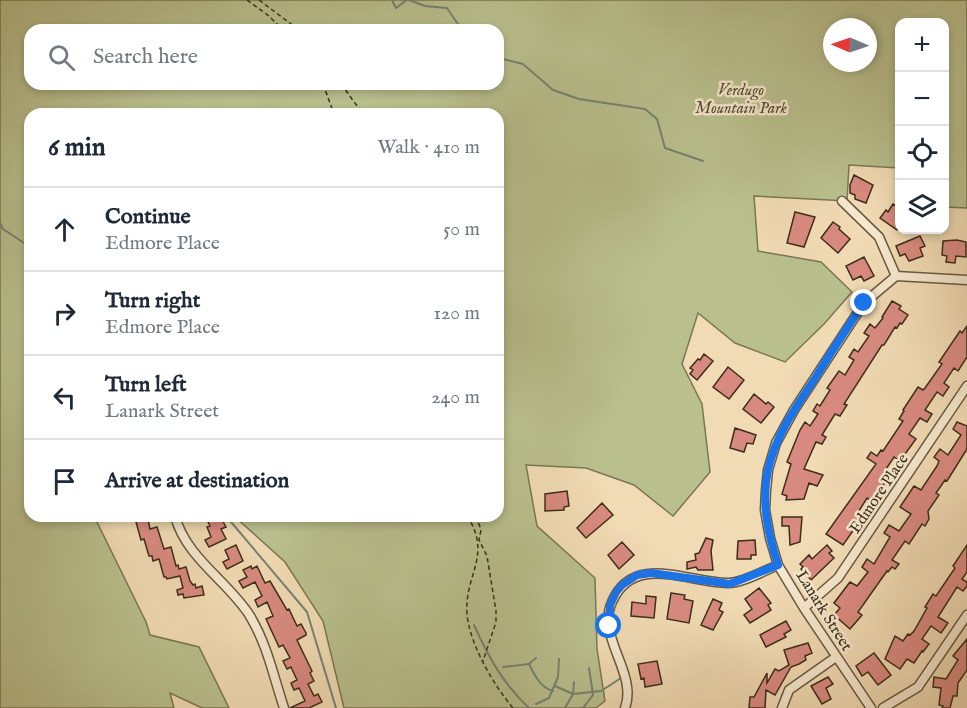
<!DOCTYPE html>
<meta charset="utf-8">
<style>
:root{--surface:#fff;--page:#f2f2f3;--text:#1f2937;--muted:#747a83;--line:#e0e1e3}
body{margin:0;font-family:"IM FELL English",serif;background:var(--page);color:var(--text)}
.controls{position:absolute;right:18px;top:18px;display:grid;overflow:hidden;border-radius:12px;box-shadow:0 3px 9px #0003}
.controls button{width:54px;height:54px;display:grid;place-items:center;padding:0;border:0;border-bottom:2px solid var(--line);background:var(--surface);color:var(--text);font:30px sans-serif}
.compass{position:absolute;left:823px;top:18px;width:54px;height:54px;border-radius:50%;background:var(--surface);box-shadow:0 3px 9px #0003;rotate:272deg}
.stop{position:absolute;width:18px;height:18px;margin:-14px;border:4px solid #1a73e8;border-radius:50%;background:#fff}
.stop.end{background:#1a73e8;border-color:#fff;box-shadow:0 2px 6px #0008}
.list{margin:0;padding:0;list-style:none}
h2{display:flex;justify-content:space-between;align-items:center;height:78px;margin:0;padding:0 24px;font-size:26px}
h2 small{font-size:20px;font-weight:400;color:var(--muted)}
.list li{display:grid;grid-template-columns:39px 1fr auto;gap:18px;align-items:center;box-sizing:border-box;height:84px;padding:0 24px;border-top:2px solid var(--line)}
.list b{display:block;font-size:22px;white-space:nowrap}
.list p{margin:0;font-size:20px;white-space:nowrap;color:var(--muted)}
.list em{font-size:20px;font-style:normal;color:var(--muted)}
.icon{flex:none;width:33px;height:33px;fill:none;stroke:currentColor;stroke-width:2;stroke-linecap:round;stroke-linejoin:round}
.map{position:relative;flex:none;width:967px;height:708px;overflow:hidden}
.search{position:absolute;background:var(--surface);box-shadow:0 3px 9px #0003;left:24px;top:24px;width:480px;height:66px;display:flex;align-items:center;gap:15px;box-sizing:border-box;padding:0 21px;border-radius:18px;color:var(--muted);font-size:22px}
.panel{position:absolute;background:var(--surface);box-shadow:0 3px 9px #0003;left:24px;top:108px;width:480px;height:414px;border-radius:18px}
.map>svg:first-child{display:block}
.green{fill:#b9c08e;stroke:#7a7754;stroke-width:1.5;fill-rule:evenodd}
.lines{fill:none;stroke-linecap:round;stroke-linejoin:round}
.stream{stroke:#758372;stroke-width:2}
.building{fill:#d98a80;stroke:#3c2e19;stroke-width:1.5}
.street-casing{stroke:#695940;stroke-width:11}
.path{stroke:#3c2e19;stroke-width:1.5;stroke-dasharray:4.5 3;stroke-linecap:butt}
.street{stroke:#f6e8ce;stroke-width:8}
.route{stroke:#1a73e8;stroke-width:8}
.labels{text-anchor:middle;stroke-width:5;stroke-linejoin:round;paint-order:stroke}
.park-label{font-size:16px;font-style:italic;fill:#554b30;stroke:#f6e8ce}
.street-label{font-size:16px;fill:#3c2e19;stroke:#f6e8ce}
</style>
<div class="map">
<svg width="967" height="708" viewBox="0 0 967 708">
<rect width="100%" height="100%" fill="#f1dbb4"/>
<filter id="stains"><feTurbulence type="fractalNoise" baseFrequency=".00333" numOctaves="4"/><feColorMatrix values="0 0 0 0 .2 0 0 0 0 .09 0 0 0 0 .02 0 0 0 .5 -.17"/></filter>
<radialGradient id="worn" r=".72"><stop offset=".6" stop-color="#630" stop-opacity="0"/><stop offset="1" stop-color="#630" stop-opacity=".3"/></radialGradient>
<!-- green -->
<path class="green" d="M 0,0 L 967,0 L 967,208 L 945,207 L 944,22 L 900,22 L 899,168 L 849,165 L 847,201 L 754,196 L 758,251 L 821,262 L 852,292 L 824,324 L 785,362 L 735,343 L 698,313 L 682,364 L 702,404 L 710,472 L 673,516 L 634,485 L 586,468 L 526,465 L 537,526 L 595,578 L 597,649 L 605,701 L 596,708 L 344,708 L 323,621 L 285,562 L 234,516 L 498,516 L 498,114 L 30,114 L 30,516 L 94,516 L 146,622 L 150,635 L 199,647 L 229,708 L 202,708 L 170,693 L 174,708 L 0,708 ZM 832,27 L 868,27 L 868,63 L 832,63 ZM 30,30 L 498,30 L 498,84 L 30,84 Z"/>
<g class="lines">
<!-- stream -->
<path class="stream" d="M 392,0 L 396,8 L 407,0
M 409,0 L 425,6 L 447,8 L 462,30
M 498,47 L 503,59 L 523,64 L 553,90 L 579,99 L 645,109 L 657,119 L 665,148 L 703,161
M 0,223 L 3,229 L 30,247
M 226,516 L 307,612 L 336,708
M 474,625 C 488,656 503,684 529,708
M 529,664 C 535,676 540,687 553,691
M 503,667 L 529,664 L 536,658
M 555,686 L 573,694 L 601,691 L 621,678
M 536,704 L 549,698 L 558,677 L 559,659
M 565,708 L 573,694 L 574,682
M 583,708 L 593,695 L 589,668"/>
</g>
<!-- building -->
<path class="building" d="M 854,175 L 873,185 L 866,203 L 855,199 L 855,195 L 850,193 L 850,185 Z
M 893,204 L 900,208 L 900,226 L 897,230 L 880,218 L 886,210 L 888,212 Z
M 795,212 L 815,217 L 804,247 L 787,243 Z
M 833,222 L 840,227 L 839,229 L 850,239 L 838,253 L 821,238 Z
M 920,236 L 925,246 L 920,248 L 923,256 L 909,261 L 905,254 L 900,256 L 896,246 Z
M 957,240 L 966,242 L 966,257 L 956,256 L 955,263 L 946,262 L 947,256 L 942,255 L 943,241 Z
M 864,257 L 874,276 L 864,281 L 861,276 L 853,280 L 846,266 Z
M 892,301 L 901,306 L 899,309 L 908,315 L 902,324 L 900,323 L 897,328 L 895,327 L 884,345 L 882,345 L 844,404 L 847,405 L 840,416 L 835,414 L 822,435 L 826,437 L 822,444 L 816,442 L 804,469 L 823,475 L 817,486 L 809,483 L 804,499 L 786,500 L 787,496 L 782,494 L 791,464 L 787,462 L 800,430 L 805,422 L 810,426 L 818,414 L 813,411 L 817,404 L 820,406 L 830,390 L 827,388 L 839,371 L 845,375 L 854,360 L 849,357 L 854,349 L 858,352 L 869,336 L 864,333 L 870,324 L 875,328 L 883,318 L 882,317 Z
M 967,326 L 967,357 L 958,371 L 954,368 L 944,383 L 949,387 L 943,396 L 937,392 L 925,410 L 932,414 L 927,422 L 920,418 L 909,434 L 916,439 L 900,461 L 894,457 L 884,472 L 890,476 L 872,501 L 867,498 L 857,514 L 862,518 L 843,545 L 826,534 L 876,464 L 867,458 L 871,452 L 877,456 L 881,450 L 883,451 L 903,421 L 899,419 L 904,411 L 903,410 L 918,387 L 923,390 L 925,388 L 942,364 L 939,362 L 960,331 L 962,333 Z
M 704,354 L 713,361 L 697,380 L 690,374 L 693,370 L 690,368 L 698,359 L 700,360 Z
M 728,367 L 744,380 L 729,399 L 713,387 Z
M 754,394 L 766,404 L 768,402 L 774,407 L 761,423 L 743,409 Z
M 957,422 L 967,426 L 967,449 L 947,481 L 945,480 L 936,493 L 939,495 L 928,511 L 929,519 L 925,526 L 922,524 L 909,544 L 905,541 L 892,560 L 899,564 L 895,569 L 892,567 L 888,572 L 887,571 L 858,612 L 862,615 L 850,629 L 834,615 L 840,608 L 834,603 L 850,582 L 857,586 L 868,572 L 862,567 L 867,559 L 874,564 L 890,537 L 884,533 L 889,525 L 899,531 L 911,514 L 900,507 L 914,486 L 921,490 L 937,466 L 939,461 L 934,457 L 940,449 L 948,455 L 961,435 L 953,429 Z
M 735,428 L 756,435 L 753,444 L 747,443 L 744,452 L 730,448 Z
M 567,491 L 569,506 L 564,507 L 564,510 L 545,511 L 545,494 Z
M 602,503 L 613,515 L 586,538 L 577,528 Z
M 205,516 L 220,516 L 226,527 L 221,529 L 226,539 L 209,547 L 205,540 L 211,537 L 207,527 L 210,526 Z
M 782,517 L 802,517 L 800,542 L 790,545 L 789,526 L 782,526 Z
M 148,519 L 150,529 L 157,527 L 164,549 L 171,547 L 176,566 L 178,565 L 179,569 L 186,567 L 190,581 L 193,585 L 195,584 L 196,588 L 202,586 L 204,595 L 184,598 L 183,594 L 178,595 L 177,590 L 183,588 L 180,576 L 167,579 L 166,577 L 164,577 L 159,559 L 153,561 L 152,556 L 149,556 L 144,539 L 141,540 L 136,522 Z
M 706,538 L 713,540 L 711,551 L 713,570 L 698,570 L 696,567 L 687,569 L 687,562 L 696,560 L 695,554 L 699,553 Z
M 755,540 L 756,555 L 751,555 L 751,559 L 737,559 L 738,541 Z
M 622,542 L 634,555 L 619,569 L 608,555 Z
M 236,545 L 243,561 L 227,569 L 223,562 L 229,559 L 225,550 Z
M 827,545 L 832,551 L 829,553 L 834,558 L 811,580 L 801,569 L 803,567 L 800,564 L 809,555 L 812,559 Z
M 967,545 L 967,572 L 962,579 L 967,582 L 967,586 L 963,591 L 957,587 L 938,617 L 948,623 L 941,633 L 931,626 L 922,639 L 929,644 L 923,652 L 922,651 L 914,663 L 907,659 L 900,669 L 885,659 L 895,636 L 903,641 L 908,634 L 910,635 L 914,631 L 927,608 L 925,607 L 933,594 L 936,596 L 955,568 L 953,566 Z
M 251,566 L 252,569 L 257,566 L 265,583 L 270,581 L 287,610 L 289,609 L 297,626 L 301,624 L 306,633 L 306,635 L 297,640 L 312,671 L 310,673 L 314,681 L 308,684 L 314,696 L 318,694 L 322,702 L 309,708 L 290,708 L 305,701 L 299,688 L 294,690 L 291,683 L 297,680 L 291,667 L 287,669 L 283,661 L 290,658 L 283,645 L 279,647 L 266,619 L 273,616 L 267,602 L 258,607 L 255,600 L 262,596 L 255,582 L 243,588 L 239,581 L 247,577 L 243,570 Z
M 759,588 L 771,603 L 768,605 L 771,610 L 750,623 L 744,615 L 752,609 L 745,599 Z
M 671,593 L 685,595 L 684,599 L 693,601 L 689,623 L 667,619 Z
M 646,596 L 656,597 L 654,618 L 631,616 L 632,602 L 646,604 Z
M 713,599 L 722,603 L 719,610 L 723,612 L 713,630 L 701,625 Z
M 786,621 L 791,630 L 784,634 L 786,637 L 766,647 L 760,635 Z
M 967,639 L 967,670 L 958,683 L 957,696 L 953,696 L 950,708 L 942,708 L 943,706 L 939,705 L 941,688 L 933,687 L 934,677 L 946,679 L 958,660 L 953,656 Z
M 808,643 L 812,653 L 805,656 L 806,660 L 799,664 L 791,667 L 775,695 L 766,690 L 765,708 L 749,708 L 750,697 L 754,697 L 767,673 L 767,683 L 775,669 L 779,671 L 789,665 L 784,650 Z
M 874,653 L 891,675 L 878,685 L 868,672 L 862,676 L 856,666 Z
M 657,661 L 662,684 L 645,687 L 644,678 L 641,679 L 638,664 Z
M 828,677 L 833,684 L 826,688 L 831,699 L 822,704 L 811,686 Z"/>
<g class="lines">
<defs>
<path id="street" d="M 842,201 L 879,237 L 896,276 L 967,280
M 175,516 C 186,558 228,581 250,616 C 267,644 274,678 284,708
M 804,608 L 838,578 L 967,386
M 625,708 C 638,673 596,637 612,602 C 633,553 687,582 727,583 C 740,584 766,570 778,565
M 782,708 L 789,690 L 836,657
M 871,708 L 804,608 L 778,565 L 770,538 L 765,510 L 766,490 L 768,470 L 776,443 L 794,410 L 864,303 L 896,276
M 883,708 L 918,687 L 967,615"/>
</defs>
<!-- street casing -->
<use href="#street" class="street-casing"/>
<!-- path -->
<path class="path" d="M 247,0 L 269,16 L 283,30
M 259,0 L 299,30
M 323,84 L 334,114
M 341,84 L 363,114
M 467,516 C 493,555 464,575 467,614 C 470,645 493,684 513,708
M 476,516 L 481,530 L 479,540 L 487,556 L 496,611 L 496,622 L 483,661"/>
<!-- street -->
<use href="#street" class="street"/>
</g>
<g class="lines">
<!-- route -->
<path class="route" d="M 609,626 L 610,605 L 616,592 L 622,585 L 637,575 L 651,573 L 730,584 L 778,565 C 768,534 761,502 768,470 C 775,437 795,408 814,380 C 830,354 847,328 864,303"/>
</g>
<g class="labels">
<!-- park labels -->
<g class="park-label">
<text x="741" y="95">Verdugo<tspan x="741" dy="18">Mountain Park</tspan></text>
</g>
<!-- street labels -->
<g class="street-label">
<text transform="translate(878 493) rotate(-56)" y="6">Edmore Place</text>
<text transform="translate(825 610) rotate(58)" y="6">Lanark Street</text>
</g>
</g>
<rect width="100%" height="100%" filter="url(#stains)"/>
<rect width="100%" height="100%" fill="url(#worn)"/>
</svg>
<div class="controls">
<button>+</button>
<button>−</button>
<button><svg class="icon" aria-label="locate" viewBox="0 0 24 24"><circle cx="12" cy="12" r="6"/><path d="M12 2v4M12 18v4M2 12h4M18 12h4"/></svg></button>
<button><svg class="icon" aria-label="layers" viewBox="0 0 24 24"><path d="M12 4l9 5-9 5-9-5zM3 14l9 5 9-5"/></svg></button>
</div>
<svg class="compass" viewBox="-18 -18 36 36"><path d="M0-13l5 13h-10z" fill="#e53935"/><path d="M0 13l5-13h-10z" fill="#747a83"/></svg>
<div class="stop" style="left:609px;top:626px"></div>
<div class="stop end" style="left:864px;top:303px"></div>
<div class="search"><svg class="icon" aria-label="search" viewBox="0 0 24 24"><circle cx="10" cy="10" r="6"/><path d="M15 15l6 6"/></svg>Search here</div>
<section class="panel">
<h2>6 min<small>Walk · 410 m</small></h2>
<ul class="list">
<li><svg class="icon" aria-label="ahead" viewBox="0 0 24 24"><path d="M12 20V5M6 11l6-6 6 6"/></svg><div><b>Continue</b><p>Edmore Place</p></div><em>50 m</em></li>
<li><svg class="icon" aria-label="right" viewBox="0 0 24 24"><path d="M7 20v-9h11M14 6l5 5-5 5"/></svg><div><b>Turn right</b><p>Edmore Place</p></div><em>120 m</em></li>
<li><svg class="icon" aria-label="left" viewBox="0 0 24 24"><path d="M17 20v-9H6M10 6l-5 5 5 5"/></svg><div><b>Turn left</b><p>Lanark Street</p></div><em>240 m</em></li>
<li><svg class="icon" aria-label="arrive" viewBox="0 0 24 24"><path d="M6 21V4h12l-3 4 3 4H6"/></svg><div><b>Arrive at destination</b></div></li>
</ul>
</section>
</div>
